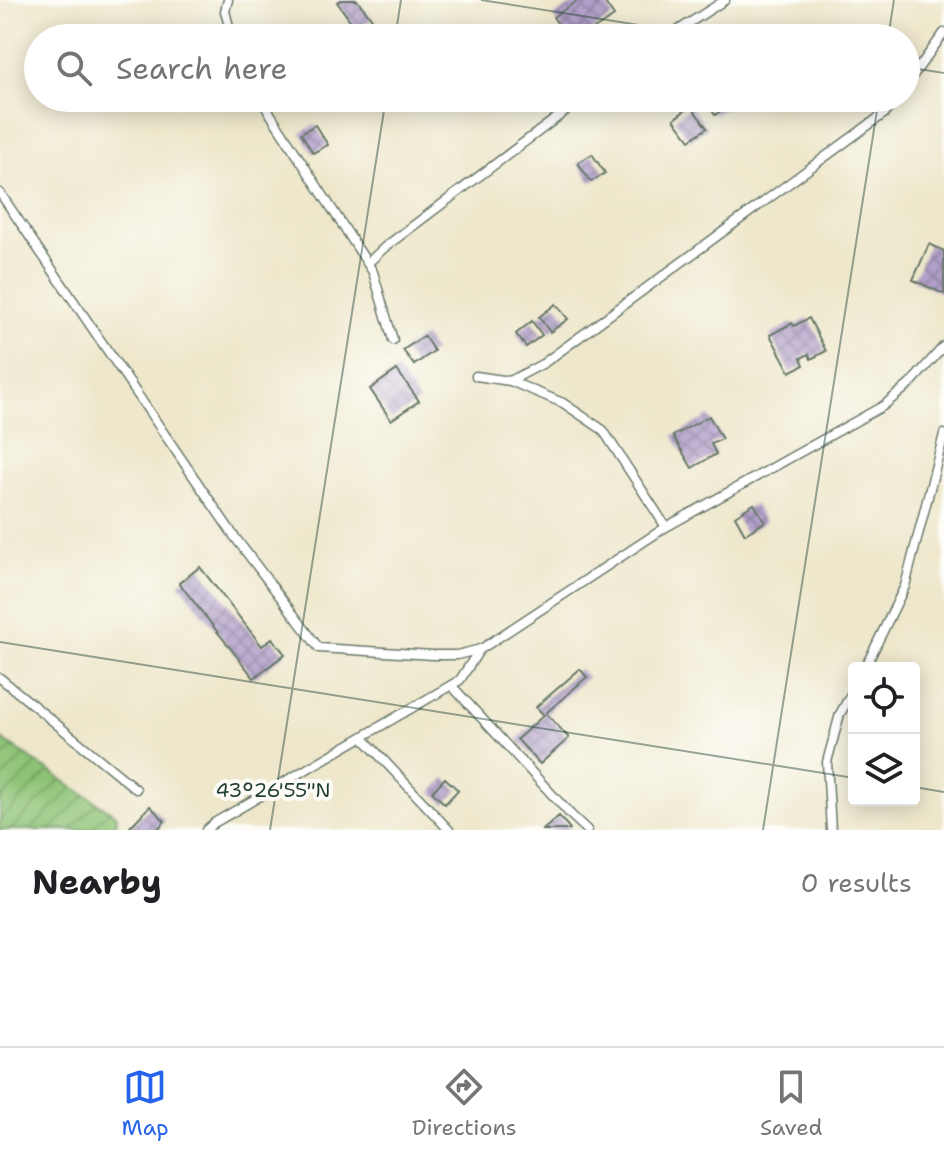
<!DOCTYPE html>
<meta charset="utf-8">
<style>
:root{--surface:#fff;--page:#f2f2f2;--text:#202124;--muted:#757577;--line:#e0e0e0;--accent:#2563eb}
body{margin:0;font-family:"Shantell Sans",sans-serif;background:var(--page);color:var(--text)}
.controls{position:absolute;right:24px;bottom:24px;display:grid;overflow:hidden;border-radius:8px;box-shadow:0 4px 20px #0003}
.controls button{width:72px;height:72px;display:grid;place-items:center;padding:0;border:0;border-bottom:2px solid var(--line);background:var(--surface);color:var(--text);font:40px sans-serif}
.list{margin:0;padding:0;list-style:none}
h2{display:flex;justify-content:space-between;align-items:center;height:104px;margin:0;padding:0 32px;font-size:34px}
h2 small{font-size:26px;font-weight:400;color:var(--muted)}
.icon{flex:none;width:44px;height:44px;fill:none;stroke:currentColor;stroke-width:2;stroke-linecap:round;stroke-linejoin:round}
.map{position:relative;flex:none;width:944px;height:830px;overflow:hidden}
.search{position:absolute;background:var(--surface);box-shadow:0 4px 20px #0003;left:24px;right:24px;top:24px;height:88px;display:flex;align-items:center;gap:20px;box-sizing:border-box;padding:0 28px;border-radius:44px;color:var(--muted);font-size:30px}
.sheet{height:216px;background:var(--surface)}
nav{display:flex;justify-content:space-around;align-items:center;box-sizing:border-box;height:112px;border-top:2px solid var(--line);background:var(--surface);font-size:22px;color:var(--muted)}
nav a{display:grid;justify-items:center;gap:4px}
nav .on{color:var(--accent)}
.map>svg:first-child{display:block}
.garden{fill:url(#garden-furrows);stroke:#568054;stroke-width:2}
.building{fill:url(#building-cross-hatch)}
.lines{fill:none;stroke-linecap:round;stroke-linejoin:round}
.lane-casing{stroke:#677869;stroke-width:11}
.lane{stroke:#fff;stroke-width:8}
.ticks{fill:none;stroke:#1f3d34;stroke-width:2;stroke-opacity:0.45}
.ticks-label{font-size:20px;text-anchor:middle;fill:#1f3d34;stroke:#fdfcf7;stroke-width:8;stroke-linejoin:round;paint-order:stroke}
</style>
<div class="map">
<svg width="944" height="830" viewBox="0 0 944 830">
<defs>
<pattern id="garden-furrows" width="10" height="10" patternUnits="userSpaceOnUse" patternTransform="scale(2)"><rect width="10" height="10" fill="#8dc375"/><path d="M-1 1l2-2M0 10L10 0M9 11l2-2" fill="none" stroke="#73a061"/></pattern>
<pattern id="building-cross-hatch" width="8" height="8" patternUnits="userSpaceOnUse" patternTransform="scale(2)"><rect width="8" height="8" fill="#b2a0ca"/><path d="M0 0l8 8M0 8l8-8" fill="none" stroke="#9084a5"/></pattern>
</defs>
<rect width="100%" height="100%" fill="#fdfcf7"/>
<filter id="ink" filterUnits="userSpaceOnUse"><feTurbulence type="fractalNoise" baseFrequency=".0125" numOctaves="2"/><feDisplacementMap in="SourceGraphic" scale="16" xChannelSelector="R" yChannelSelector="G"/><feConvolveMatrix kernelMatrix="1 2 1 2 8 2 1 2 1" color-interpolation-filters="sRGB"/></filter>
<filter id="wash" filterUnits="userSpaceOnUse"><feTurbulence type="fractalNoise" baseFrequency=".006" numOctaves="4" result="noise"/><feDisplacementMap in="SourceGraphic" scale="32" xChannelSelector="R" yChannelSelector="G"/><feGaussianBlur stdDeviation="1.8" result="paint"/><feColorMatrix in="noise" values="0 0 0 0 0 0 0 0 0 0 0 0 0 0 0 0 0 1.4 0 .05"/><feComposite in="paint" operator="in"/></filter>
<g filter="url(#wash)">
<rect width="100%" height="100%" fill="#eee7cb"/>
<!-- garden -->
<path class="garden" d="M 0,738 L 117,816 L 116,830 L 0,830 Z"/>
<g id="blocks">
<!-- building -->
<path class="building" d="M 341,0 L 357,0 L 372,19 L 357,30 L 337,2 Z
M 579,0 L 603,0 L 614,16 L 580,38 L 568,38 L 553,17 Z
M 703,98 L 725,98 L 730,105 L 715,115 Z
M 691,106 L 707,128 L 690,140 L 674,119 Z
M 315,125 L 328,145 L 313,153 L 301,133 Z
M 592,154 L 605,173 L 591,182 L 578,163 Z
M 929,244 L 944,251 L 944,294 L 913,280 Z
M 556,304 L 568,319 L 550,332 L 539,317 Z
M 809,318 L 826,351 L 811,359 L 809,354 L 801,358 L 804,365 L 790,372 L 770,335 L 792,323 L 794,326 Z
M 532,321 L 542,335 L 526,347 L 516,334 Z
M 424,336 L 434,351 L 414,365 L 403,350 Z
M 397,370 L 419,401 L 391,420 L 370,389 Z
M 709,416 L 722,439 L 711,444 L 716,454 L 692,468 L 673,436 Z
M 754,504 L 765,522 L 745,534 L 735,516 Z
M 200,567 L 262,646 L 272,638 L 285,654 L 254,678 L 179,583 Z
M 580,669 L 587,677 L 546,713 L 569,738 L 540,764 L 517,739 L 544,715 L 536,707 Z
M 445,778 L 458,790 L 445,804 L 432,792 Z
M 150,806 L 165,821 L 157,830 L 133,830 L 130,827 Z
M 559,816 L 570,829 L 569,830 L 543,830 Z"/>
</g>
</g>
<g filter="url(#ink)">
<use href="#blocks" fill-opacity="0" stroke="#677869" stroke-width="2"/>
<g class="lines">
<defs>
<path id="lane" d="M 228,0 L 225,11 L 232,38
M 666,38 L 725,0
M 906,85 L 944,33
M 260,98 L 373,272 L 393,340
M 0,193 L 234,536 L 319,648 L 433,655 L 457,655 L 481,649 L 666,527 L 883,406 L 910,384 L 944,346
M 368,263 L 385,247 L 583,98
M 476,376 L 510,381 L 544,363 L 885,113 L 896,98
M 510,381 L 563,403 L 603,430 L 666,527
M 865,668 L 905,586 L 944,434
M 0,678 L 136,789
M 451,685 L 571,815 L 587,830
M 362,737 L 449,830
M 206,830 L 214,823 L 460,680 L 480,649
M 831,830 L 827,762 L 840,714 L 854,689"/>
</defs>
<!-- lane casing -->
<use href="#lane" class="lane-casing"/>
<!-- lane -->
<use href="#lane" class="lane"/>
</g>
</g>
<!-- ticks -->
<path class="ticks" d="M 481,0 L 721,38M 395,38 L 401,0M 888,38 L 894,0M 906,67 L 944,73M 0,642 L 854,778M 914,787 L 944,792M 270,830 L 386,98M 763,830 L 879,98"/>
<g class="ticks-label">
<text x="273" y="797">43°26'55"N</text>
</g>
</svg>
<div class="controls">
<button><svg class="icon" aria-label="locate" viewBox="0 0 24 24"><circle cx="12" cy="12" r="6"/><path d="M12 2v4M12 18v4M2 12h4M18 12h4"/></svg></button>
<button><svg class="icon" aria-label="layers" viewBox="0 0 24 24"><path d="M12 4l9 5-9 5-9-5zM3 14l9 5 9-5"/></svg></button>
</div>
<div class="search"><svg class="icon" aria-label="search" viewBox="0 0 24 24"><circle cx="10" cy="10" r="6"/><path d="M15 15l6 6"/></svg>Search here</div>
</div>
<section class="sheet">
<h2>Nearby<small>0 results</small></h2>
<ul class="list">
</ul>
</section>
<nav>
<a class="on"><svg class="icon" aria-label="map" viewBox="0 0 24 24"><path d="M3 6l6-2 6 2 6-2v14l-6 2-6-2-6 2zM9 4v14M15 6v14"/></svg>Map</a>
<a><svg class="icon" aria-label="directions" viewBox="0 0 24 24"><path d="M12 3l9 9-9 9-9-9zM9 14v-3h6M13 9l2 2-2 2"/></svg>Directions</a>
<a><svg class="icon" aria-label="saved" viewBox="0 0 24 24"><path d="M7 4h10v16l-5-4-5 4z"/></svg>Saved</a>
</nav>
